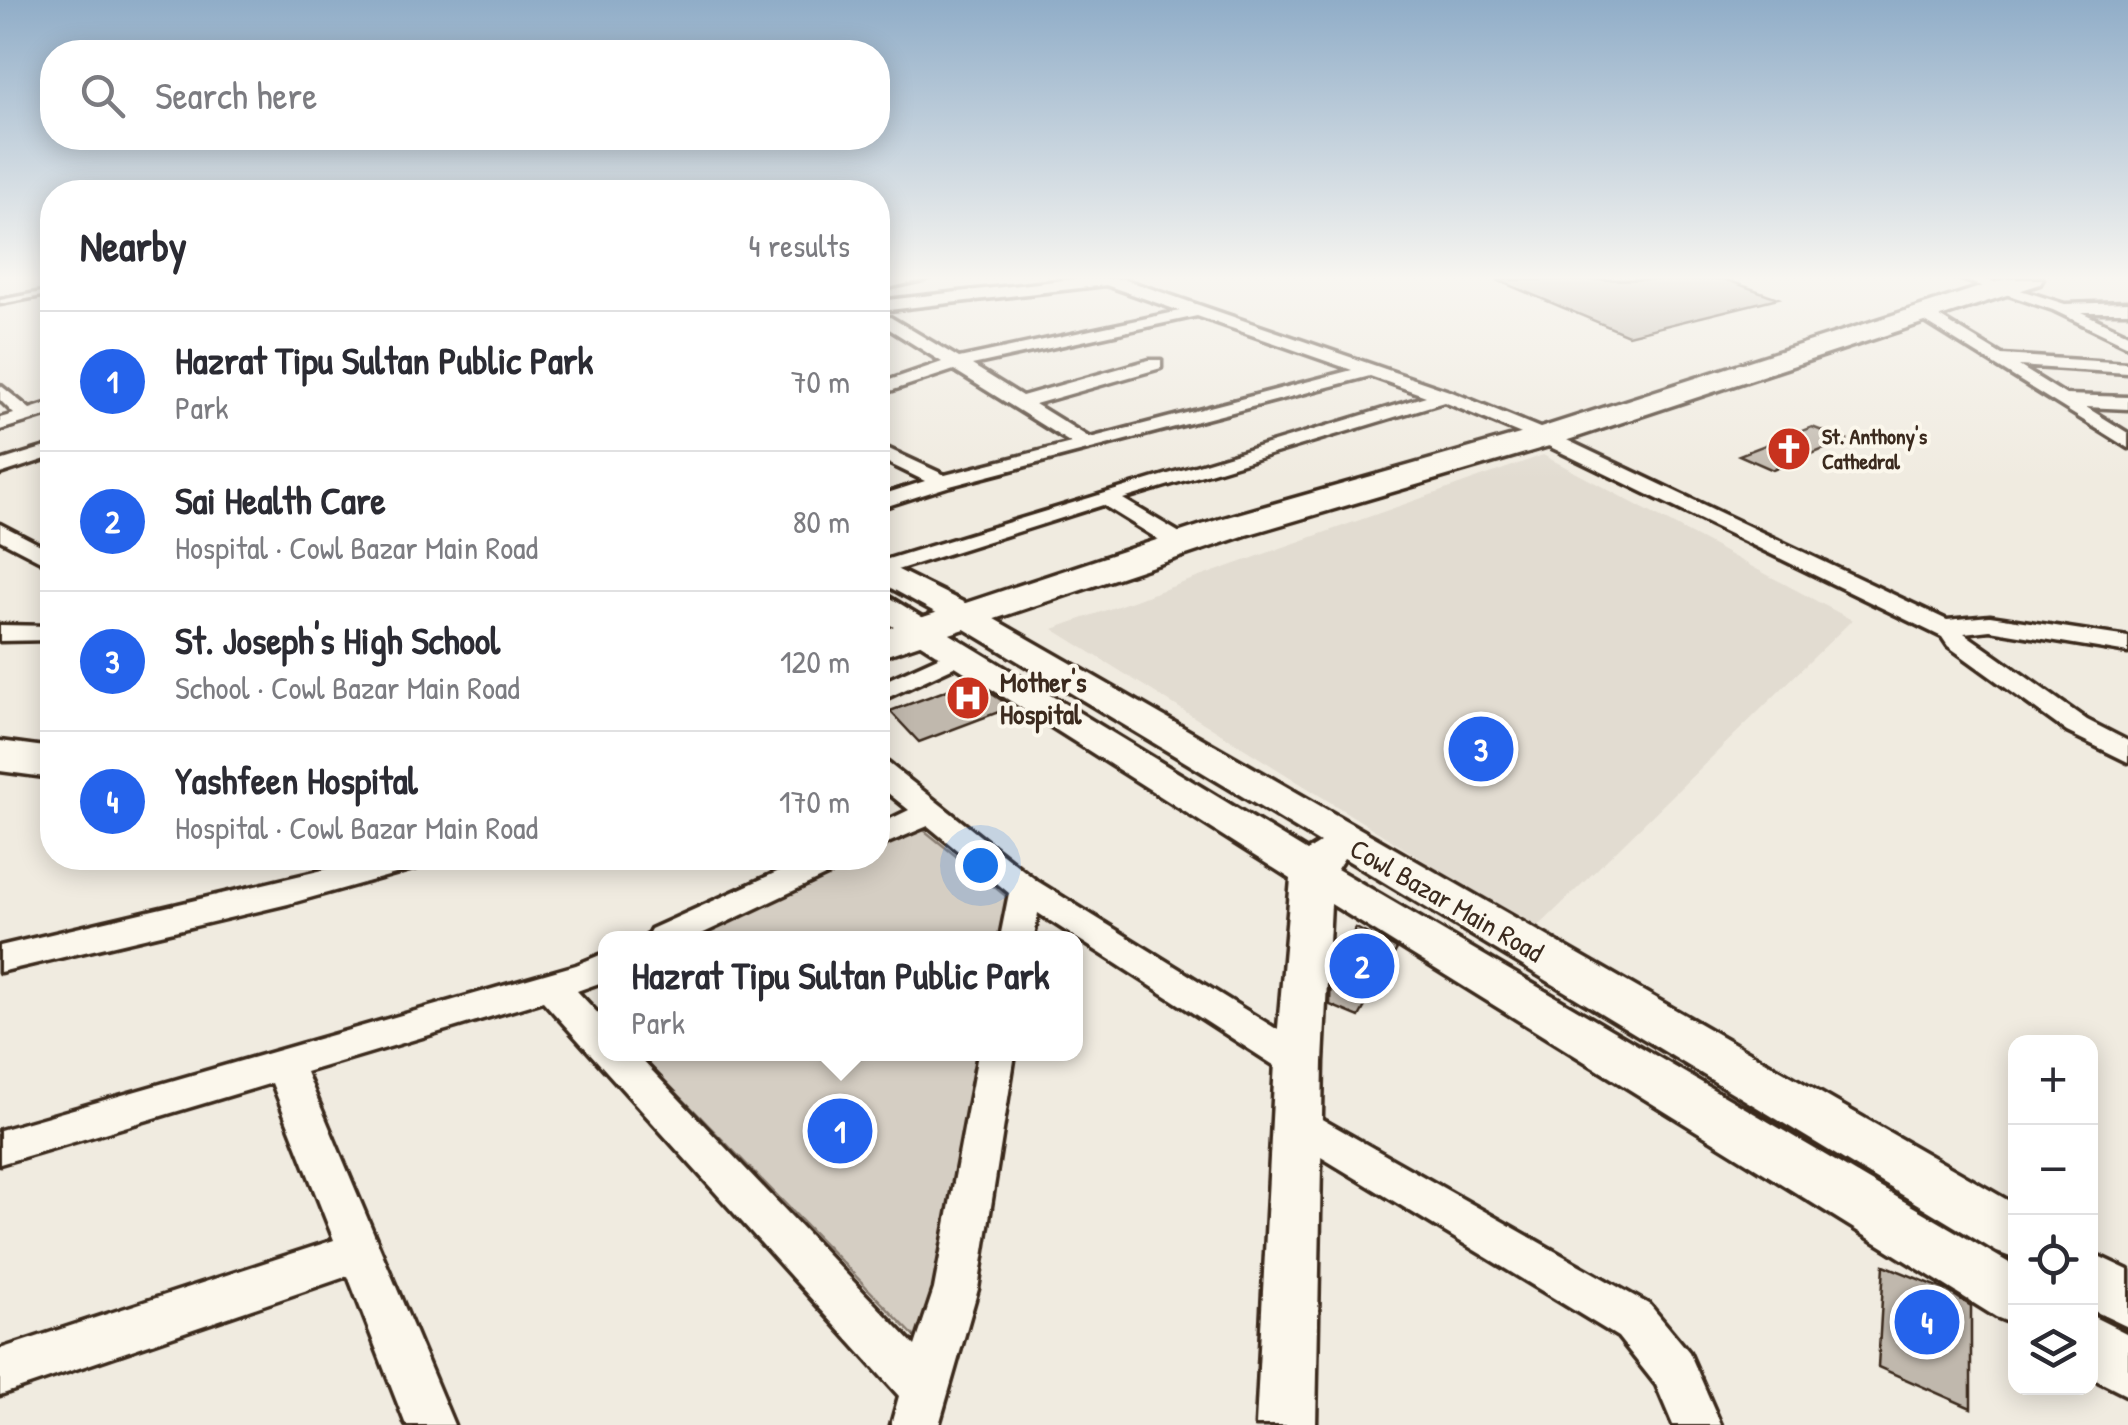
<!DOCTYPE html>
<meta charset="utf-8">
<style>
:root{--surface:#fff;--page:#f2f2f3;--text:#2b2b33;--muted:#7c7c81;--line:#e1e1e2;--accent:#2563eb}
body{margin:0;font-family:"Patrick Hand",sans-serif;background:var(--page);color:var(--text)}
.controls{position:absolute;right:30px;bottom:30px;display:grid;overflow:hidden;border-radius:20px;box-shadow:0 5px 25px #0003}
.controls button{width:90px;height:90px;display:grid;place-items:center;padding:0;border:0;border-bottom:2px solid var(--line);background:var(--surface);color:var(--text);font:50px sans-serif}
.you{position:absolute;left:980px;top:865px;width:35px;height:35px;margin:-25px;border:8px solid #fff;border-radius:50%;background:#1a73e8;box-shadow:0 0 0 15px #1a73e833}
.badge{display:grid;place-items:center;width:65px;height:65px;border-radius:50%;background:var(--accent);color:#fff;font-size:32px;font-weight:700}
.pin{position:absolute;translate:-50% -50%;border:5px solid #fff;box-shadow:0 2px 10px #0006}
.popup{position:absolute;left:598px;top:931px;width:485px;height:130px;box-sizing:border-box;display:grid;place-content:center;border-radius:20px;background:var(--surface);filter:drop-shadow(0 2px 8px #0005);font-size:32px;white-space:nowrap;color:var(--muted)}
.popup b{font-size:38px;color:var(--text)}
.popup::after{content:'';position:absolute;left:50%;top:100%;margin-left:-20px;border:20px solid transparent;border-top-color:var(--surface)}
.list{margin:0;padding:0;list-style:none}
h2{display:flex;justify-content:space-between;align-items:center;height:130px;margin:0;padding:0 40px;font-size:42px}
h2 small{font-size:32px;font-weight:400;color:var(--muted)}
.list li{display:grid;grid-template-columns:65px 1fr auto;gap:30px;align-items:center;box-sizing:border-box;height:140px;padding:0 40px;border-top:2px solid var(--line)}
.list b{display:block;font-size:38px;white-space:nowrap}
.list p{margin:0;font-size:32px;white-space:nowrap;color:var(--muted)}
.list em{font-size:32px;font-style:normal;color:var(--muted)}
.icon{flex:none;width:55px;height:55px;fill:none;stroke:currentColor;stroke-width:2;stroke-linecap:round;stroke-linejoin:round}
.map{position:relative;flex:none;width:2128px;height:1425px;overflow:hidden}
.search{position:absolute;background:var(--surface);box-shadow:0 5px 25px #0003;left:40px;top:40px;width:850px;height:110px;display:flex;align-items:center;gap:25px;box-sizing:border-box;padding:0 35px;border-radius:40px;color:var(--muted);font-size:38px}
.panel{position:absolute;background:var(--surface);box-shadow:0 5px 25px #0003;left:40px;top:180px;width:850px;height:690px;border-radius:40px}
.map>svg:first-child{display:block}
.built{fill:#e2dcd1}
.green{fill:#d5cec3;stroke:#887c70;stroke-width:2.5}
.building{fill:#c0b8ad;stroke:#3b2a1e;stroke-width:2.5}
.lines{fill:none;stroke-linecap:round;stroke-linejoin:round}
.service-casing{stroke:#3b2a1e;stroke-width:7}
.minor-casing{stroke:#3b2a1e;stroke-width:7}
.tertiary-casing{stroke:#3b2a1e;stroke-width:7}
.primary-casing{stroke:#3b2a1e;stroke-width:7}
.service{fill:#fbf7ec;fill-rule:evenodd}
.minor{fill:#fbf7ec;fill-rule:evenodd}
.tertiary{fill:#fbf7ec;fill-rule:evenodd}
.primary{fill:#fbf7ec;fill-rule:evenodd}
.labels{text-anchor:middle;stroke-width:8;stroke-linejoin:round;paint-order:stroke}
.far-poi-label{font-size:22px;font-weight:bold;fill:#3b2a1e;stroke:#fbf7ec;text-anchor:start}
.poi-label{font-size:28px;font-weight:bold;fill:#3b2a1e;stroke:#fbf7ec;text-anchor:start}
.street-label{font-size:28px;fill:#3b2a1e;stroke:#fbf7ec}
</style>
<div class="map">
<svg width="2128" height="1425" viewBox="0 0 2128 1425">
<rect width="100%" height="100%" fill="#f0ebe0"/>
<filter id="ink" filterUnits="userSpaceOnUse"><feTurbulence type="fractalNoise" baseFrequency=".01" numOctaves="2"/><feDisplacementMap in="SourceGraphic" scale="20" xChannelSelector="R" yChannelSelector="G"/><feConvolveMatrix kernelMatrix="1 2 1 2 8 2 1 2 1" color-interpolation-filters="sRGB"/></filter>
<g filter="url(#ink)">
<!-- built -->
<path class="built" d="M 1543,455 L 1852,620 L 1535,930 L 1053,629 Z"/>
<!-- green -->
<path class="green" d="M 920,827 L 1007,897 L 999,938 L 685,938 L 856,858 L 878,858 L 878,847 Z
M 639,1054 L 978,1054 L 938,1273 L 916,1338 Z"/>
<!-- building -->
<path class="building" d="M 1724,279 L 1778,298 L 1628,335 L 1497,280 Z
M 1812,427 L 1846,440 L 1773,470 L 1739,455 Z
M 972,681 L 1012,707 L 919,742 L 890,711 Z
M 1356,928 L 1397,949 L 1359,1017 L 1330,1005 L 1331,969 Z
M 1884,1265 L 1946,1290 L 1971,1306 L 1971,1408 L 1878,1367 Z"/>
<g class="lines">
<defs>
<path id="service" d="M 52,290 L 52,294 L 0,304 L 0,300 Z"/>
<path id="minor" d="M 891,279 L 927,279 L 878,290 L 878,282 Z
M 1073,279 L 1123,279 L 1452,392 L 1552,433 L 1947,620 L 1990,616 L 2128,637 L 2128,653 L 1990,630 L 1964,633 L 2087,720 L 2128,741 L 2128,762 L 2067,732 L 1948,646 L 1942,637 L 1538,441 L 1444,402 L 1123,499 L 1190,539 L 1193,544 L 1190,549 L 1174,549 L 1103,505 L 878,576 L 878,562 L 1426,396 L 1370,376 L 950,486 L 878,509 L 878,496 L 925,481 L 878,458 L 878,444 L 945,475 L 1071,443 L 954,370 L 878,395 L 878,384 L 942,362 L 878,322 L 878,301 ZM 1106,285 L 1180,311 L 959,358 L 880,311 ZM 1197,316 L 1352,370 L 1090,438 L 1035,404 L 1161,368 L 1161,360 L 1149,360 L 1022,396 L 972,365 Z
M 1961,279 L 1985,279 L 2065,304 L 2128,302 L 2128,312 L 2081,312 L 2128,334 L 2128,346 L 2053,310 Z
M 1919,312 L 1931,312 L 2002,355 L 2128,363 L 2128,373 L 2019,366 L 2066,395 L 2128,397 L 2128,409 L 2086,407 L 2128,433 L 2128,448 L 1919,318 Z
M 0,385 L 30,409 L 52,402 L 52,414 L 0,430 L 0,418 L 14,414 L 0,400 Z
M 52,445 L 52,457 L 0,474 L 0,461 Z
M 0,524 L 52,551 L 52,567 L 0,540 Z
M 0,625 L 52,626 L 52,640 L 0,641 Z
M 960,647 L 973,655 L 969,660 L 878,702 L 878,684 Z
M 878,761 L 888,763 L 1037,881 L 1312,1051 L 1318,1062 L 1312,1073 L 1299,1077 L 1286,1073 L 1038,913 L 1034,938 L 1000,938 L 1009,893 L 928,826 L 878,847 L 878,825 L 909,810 L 878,785 Z
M 374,858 L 429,858 L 424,866 L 288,904 L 0,972 L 0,946 Z
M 808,858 L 851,858 L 846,866 L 693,938 L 646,938 L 651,929 Z
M 605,953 L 605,981 L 577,991 L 605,1021 L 605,1054 L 636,1054 L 915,1346 L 934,1289 L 978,1054 L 1015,1054 L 978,1289 L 939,1425 L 891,1425 L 899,1396 L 543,1001 L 306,1072 L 454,1425 L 406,1425 L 348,1276 L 0,1395 L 0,1349 L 334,1240 L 272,1083 L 0,1164 L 0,1130 L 576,965 Z
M 1297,1105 L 1650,1305 L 1689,1352 L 1721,1425 L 1673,1425 L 1656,1385 L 1618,1337 L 1283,1134 L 1277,1122 L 1283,1110 Z"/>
<path id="tertiary" d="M 878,560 L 975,608 L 2016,1205 L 2016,1259 L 1997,1252 L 1344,858 L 1337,869 L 2016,1267 L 2016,1325 L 1996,1317 L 1331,904 L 1323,1062 L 1316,1425 L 1256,1425 L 1275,1062 L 1291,879 L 878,617 L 878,595 L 889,597 L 1307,851 L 1320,843 L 953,622 L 878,581 Z
M 2090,1252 L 2128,1270 L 2128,1327 L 2090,1309 Z
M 2090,1315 L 2128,1334 L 2128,1396 L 2090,1377 Z"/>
<path id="primary" d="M 2005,279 L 2043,279 L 2040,284 L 1556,444 L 1246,535 L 878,658 L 878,632 L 1220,519 L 1534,430 Z
M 0,741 L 52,748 L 52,778 L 0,771 Z"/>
</defs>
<!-- service casing -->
<use href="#service" class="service-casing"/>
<!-- minor casing -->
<use href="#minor" class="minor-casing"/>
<!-- tertiary casing -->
<use href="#tertiary" class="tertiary-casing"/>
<!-- primary casing -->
<use href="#primary" class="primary-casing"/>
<!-- service -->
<use href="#service" class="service"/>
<!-- minor -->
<use href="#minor" class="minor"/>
<!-- tertiary -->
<use href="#tertiary" class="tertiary"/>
<!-- primary -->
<use href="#primary" class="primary"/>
</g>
</g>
<!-- sky -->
<linearGradient id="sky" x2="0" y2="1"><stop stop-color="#90adc8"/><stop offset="0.58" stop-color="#f8f6f1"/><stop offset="1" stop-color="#f8f6f1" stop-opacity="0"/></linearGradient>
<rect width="2128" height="479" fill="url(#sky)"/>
<!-- icons -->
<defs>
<symbol id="church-disc" viewBox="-11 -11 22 22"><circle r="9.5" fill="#c8321e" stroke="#fbf7ec"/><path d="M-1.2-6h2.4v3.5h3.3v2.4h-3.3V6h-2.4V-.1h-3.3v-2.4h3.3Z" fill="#fff"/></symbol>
<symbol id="hospital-disc" viewBox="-11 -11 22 22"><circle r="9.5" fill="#c8321e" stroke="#fbf7ec"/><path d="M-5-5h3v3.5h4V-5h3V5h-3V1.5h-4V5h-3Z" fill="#fff"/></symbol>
</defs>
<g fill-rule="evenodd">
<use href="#church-disc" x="1764" y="424" width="50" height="50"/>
<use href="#hospital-disc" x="943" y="673" width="50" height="50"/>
</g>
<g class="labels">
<!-- far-poi labels -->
<g class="far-poi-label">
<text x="1822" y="444">St. Anthony's<tspan x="1822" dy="25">Cathedral</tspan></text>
</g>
<!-- poi labels -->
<g class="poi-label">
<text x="1000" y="692">Mother's<tspan x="1000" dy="32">Hospital</tspan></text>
</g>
<!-- street labels -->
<g class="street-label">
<text transform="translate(1447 900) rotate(30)" y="10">Cowl Bazar Main Road</text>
</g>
</g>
</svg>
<div class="controls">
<button>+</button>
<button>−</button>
<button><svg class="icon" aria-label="locate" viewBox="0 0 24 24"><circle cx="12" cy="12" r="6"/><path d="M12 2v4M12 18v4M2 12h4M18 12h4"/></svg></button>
<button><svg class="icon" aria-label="layers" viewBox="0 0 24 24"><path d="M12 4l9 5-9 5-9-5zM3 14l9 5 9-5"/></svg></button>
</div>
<div class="you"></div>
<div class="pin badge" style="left:840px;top:1131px">1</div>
<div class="popup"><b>Hazrat Tipu Sultan Public Park</b>Park</div>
<div class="pin badge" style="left:1362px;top:966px">2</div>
<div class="pin badge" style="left:1481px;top:749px">3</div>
<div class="pin badge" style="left:1927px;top:1322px">4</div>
<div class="search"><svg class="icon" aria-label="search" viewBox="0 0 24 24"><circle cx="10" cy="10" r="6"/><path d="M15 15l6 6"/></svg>Search here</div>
<section class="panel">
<h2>Nearby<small>4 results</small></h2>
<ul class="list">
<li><span class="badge">1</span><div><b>Hazrat Tipu Sultan Public Park</b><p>Park</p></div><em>70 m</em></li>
<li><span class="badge">2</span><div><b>Sai Health Care</b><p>Hospital · Cowl Bazar Main Road</p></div><em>80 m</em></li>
<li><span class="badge">3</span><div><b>St. Joseph's High School</b><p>School · Cowl Bazar Main Road</p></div><em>120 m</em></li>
<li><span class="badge">4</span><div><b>Yashfeen Hospital</b><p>Hospital · Cowl Bazar Main Road</p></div><em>170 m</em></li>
</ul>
</section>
</div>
